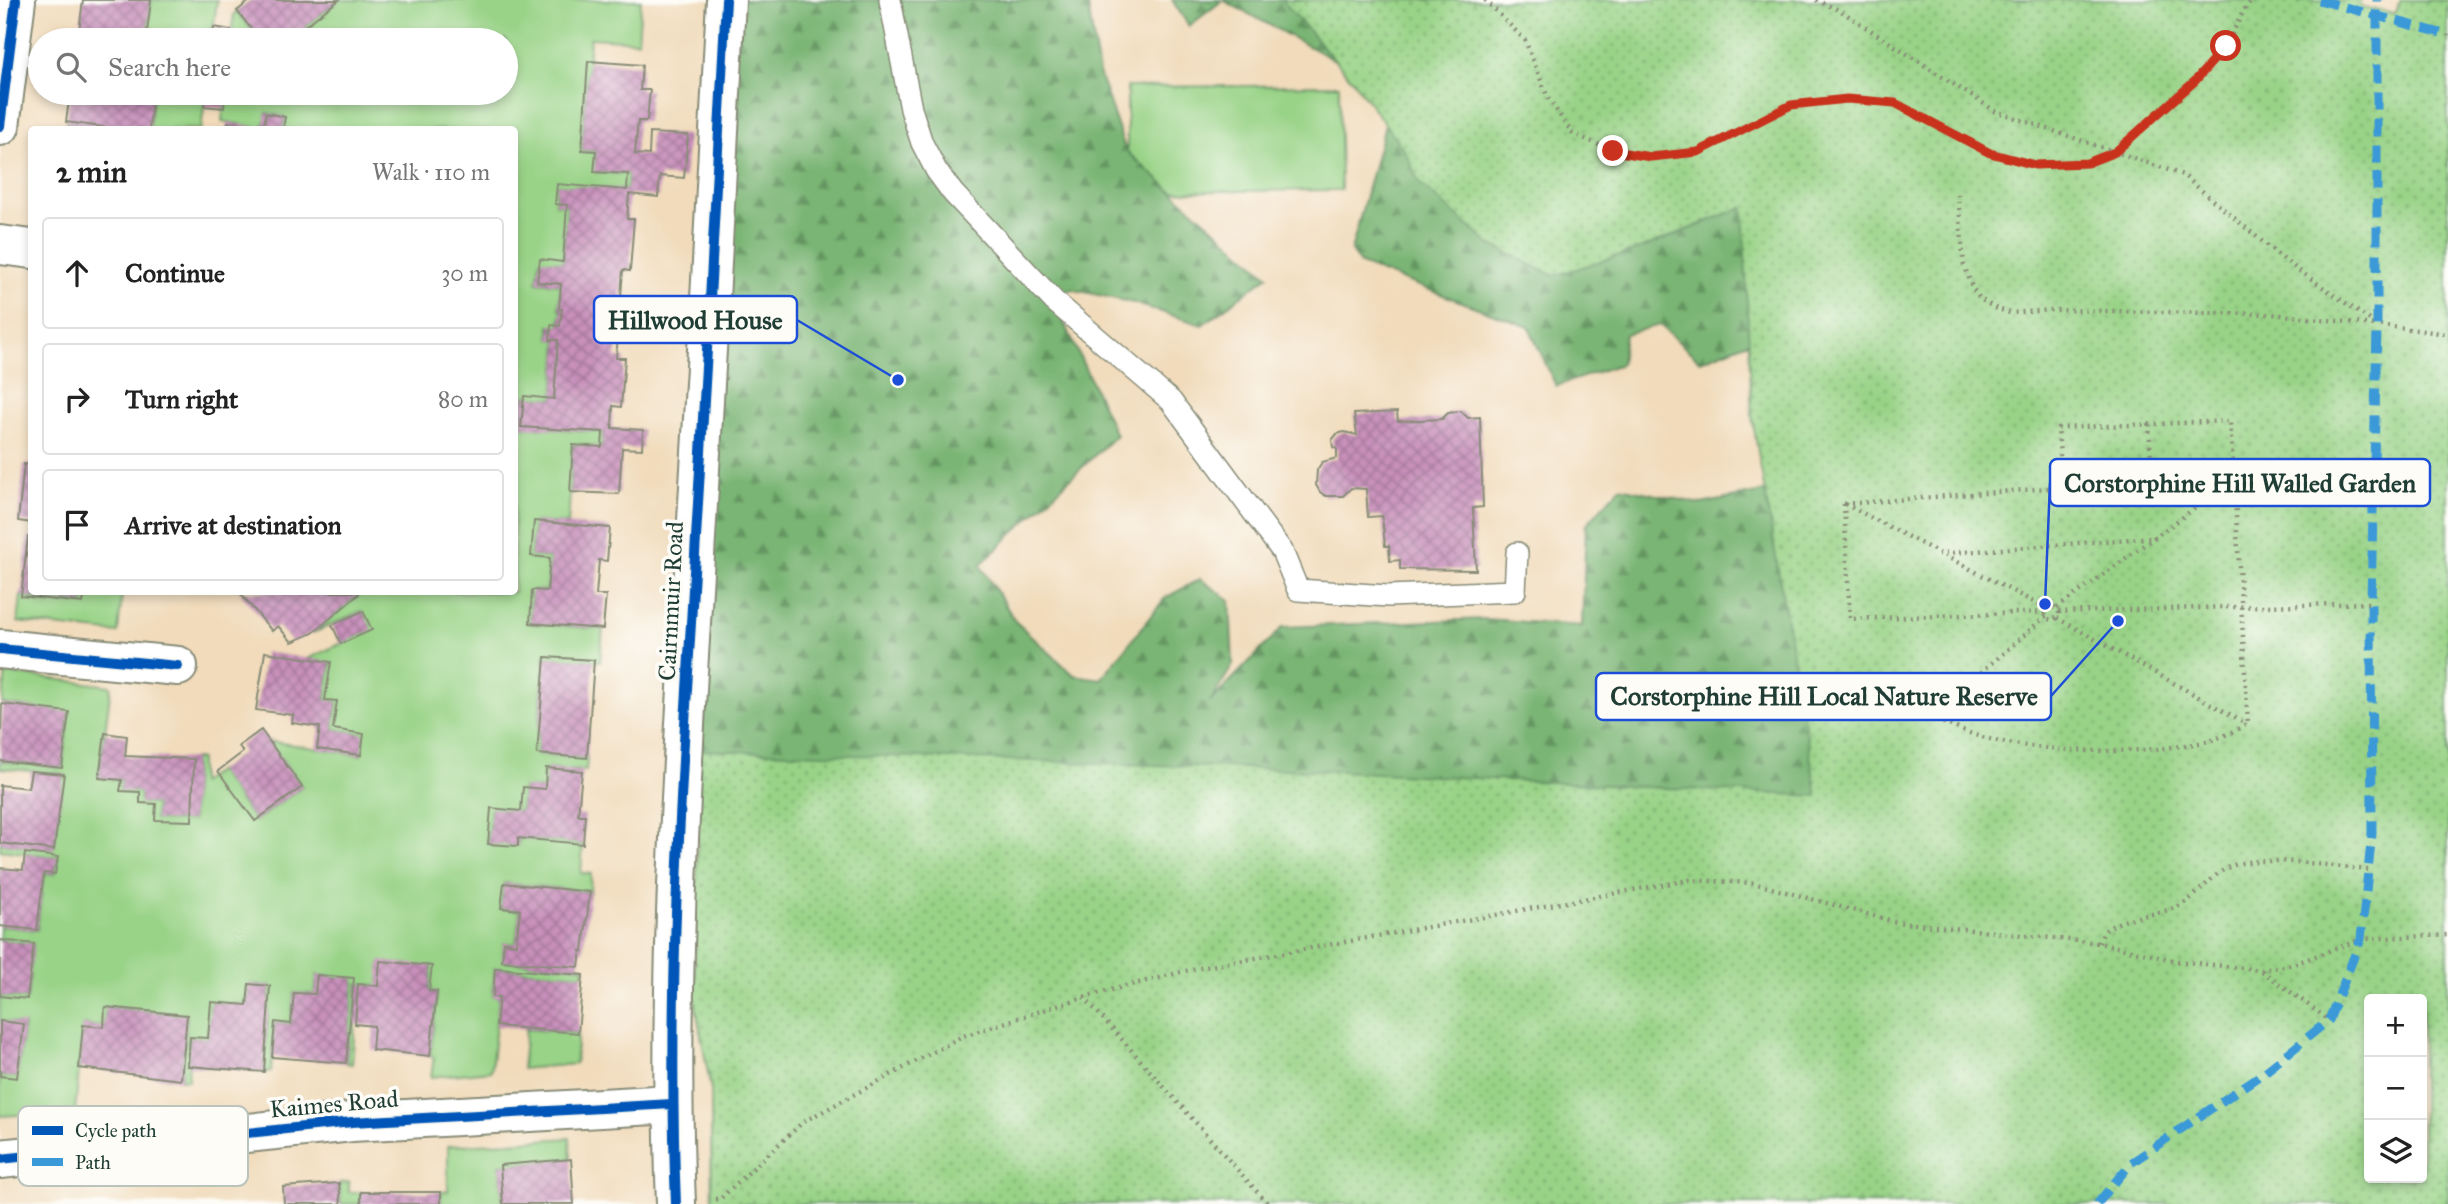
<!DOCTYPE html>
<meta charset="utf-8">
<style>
:root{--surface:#fff;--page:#f6f6f6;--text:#222;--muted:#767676;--line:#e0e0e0}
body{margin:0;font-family:"IM FELL Great Primer",serif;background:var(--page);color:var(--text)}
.controls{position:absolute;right:21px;bottom:21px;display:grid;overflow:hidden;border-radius:7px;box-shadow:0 4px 10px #0003}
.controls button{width:63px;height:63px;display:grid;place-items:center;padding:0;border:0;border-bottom:2px solid var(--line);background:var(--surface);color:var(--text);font:35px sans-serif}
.stop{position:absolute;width:21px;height:21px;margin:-16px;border:5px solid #c8321e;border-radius:50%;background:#fff}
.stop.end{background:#c8321e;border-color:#fff;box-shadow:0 2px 7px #0008}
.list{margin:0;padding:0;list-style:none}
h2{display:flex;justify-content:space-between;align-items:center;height:91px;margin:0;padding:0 28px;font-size:30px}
h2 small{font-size:23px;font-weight:400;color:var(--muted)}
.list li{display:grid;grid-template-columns:46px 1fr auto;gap:21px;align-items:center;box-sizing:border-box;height:112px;margin:0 14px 14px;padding:0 14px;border:2px solid var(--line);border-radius:7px}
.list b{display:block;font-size:26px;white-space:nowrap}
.list em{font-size:23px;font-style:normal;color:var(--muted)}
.icon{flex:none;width:38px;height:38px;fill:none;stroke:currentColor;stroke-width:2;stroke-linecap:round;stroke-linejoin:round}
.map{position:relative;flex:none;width:2448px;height:1204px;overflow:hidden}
.search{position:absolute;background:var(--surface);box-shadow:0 4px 10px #0003;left:28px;top:28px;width:490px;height:77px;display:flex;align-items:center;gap:18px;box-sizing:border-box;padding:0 24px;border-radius:38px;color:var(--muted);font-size:26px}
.panel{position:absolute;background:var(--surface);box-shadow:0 4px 10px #0003;left:28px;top:126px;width:490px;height:469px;border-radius:7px}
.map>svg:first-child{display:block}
.green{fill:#99d387;stroke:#5c885e;stroke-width:2}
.forest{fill:url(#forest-firs);stroke:#4c7954;stroke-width:2;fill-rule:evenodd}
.park{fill:url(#park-dots);stroke:#5c885e;stroke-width:2;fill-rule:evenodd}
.building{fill:url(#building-cross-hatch)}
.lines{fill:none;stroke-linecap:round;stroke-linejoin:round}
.service-casing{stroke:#888c78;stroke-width:24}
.minor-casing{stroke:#888c78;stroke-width:42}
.path{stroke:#888c78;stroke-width:4.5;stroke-dasharray:2 5;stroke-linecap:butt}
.service{stroke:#fff;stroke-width:21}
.minor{stroke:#fff;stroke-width:38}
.quiet{stroke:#3a99d8;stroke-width:9;stroke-dasharray:18 9;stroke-linecap:butt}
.cycleway-casing{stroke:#fdfcf7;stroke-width:15}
.cycleway{stroke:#0057b8;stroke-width:10}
.route{stroke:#c8321e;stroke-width:9}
.labels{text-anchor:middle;stroke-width:7;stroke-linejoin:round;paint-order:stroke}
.street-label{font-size:24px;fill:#1f3d34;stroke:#fdfcf7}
.key{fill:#fdfcf7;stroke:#bac3bc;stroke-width:2}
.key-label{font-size:19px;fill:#1f3d34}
.leader{fill:none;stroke:#1d4ed8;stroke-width:2.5}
.callout-dot{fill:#1d4ed8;stroke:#fdfcf7;stroke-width:2.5}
.callout{fill:#fdfcf7;stroke:#1d4ed8;stroke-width:2.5}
.callout-label{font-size:26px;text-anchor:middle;font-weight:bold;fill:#1f3d34}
</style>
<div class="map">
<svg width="2448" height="1204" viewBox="0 0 2448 1204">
<defs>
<pattern id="forest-firs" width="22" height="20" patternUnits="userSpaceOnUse" patternTransform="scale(1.75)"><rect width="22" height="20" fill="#7ab574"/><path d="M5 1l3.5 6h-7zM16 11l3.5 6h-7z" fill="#639460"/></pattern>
<pattern id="park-dots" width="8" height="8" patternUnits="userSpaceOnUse" patternTransform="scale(1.75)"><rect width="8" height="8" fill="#99d387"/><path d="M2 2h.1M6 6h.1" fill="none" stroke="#7cac6f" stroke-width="1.8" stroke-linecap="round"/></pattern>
<pattern id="building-cross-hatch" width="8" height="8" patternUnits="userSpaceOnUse" patternTransform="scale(1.75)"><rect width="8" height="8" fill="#c890bb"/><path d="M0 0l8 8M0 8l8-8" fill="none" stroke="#a27799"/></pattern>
</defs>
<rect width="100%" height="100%" fill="#fdfcf7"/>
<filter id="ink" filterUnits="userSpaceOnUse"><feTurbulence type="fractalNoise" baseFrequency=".0143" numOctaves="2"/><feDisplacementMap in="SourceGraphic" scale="14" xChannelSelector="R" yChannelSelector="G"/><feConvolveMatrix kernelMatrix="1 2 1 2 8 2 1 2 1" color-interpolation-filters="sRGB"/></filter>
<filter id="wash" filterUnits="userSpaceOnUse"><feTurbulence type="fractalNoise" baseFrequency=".00686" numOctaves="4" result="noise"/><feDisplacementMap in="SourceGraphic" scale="28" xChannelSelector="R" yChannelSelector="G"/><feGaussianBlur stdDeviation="1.57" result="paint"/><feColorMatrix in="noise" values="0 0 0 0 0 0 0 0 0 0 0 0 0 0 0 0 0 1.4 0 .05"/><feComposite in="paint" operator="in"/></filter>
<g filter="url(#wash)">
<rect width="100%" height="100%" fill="#f1dbbb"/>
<!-- green -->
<path class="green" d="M 151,0 L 217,0 L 212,40 L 146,40 Z
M 339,0 L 641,0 L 638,41 L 590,38 L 582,150 L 596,151 L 595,172 L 628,174 L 627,190 L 557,185 L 555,204 L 567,205 L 563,262 L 540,260 L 537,282 L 561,284 L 559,309 L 562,309 L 560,326 L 550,326 L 550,339 L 558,340 L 554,399 L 524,396 L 521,426 L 603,432 L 602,447 L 573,445 L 568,524 L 534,522 L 531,556 L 550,558 L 547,591 L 532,590 L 530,623 L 603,629 L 600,661 L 545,657 L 537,754 L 587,758 L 586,771 L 547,768 L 545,789 L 523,788 L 521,811 L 491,809 L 488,843 L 518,845 L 518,838 L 583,844 L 581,873 L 591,874 L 590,892 L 504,883 L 501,908 L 520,910 L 516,944 L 504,943 L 503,961 L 584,967 L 583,975 L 495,968 L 493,996 L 499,997 L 491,1071 L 431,1077 L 434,1057 L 430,1056 L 437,992 L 429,991 L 432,966 L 378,986 L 358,984 L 352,1064 L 346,1063 L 354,979 L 317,975 L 315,994 L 294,993 L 291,1024 L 275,1022 L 271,1072 L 264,1072 L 270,986 L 249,984 L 247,1005 L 211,1002 L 208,1038 L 190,1037 L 188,1080 L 181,1080 L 187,1016 L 106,1007 L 104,1027 L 83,1025 L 75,1112 L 0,1116 L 0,1076 L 17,1077 L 24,1025 L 0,1021 L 0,996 L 27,999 L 33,944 L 0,940 L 0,926 L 37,930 L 44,873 L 55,874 L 58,857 L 0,850 L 0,843 L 54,849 L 63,774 L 0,768 L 0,761 L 62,768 L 69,713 L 2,704 L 6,673 L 111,686 L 99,777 L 122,780 L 120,790 L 140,792 L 140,803 L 156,804 L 155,820 L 192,821 L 194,759 L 200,759 L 200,783 L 218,771 L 255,821 L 302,787 L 268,741 L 361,755 L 363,734 L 333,729 L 337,702 L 325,700 L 331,663 L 307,659 L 371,630 L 362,611 L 313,633 L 359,594 L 357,592 L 514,592 L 514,130 L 283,129 L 285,117 L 267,113 L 263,129 L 222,121 L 225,93 L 506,93 L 506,40 L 315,40 L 305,26 Z
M 237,11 L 260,40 L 230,40 L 234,14 Z
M 1339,85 L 1341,190 L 1127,192 L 1127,87 Z
M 153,93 L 206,93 L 201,129 L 149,130 Z
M 66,122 L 124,129 L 65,130 Z
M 85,592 L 122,592 L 118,633 L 18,622 L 21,596 L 83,603 Z
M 526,1029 L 578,1033 L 575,1064 L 522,1069 Z
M 570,1138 L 571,1159 L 500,1165 L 503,1204 L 441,1204 L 441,1192 L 448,1191 L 448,1146 Z
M 349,1182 L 349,1192 L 361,1192 L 361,1204 L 341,1204 L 339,1183 Z"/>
<!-- forest -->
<path class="forest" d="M 726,0 L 1087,0 L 1099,73 L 1126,151 L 1268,276 L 1202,325 L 1130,302 L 1071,289 L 1054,301 L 1116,435 L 980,565 L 1016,622 L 1074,675 L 1101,679 L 1165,598 L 1200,579 L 1230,600 L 1233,665 L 1210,702 L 1283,627 L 1486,619 L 1582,626 L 1586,525 L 1620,487 L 1701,504 L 1767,491 L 1751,341 L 1700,361 L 1660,325 L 1625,334 L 1621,364 L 1556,386 L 1529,327 L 1360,264 L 1351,251 L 1387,117 L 1643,248 L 1743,207 L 2448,475 L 2448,1204 L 712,1204 L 711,1089 L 694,996 ZM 2369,999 L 2422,999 L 2422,1178 L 2369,1178 Z
M 1172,0 L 1292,0 L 1355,71 L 1223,0 L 1189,26 Z"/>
<!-- park -->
<path class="park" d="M 1282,0 L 2360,0 L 2360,6 L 2394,14 L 2401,0 L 2448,0 L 2448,1204 L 712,1204 L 711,1089 L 694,996 L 700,750 L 1340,771 L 1817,796 L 1752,417 L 1743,207 L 1642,248 L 1554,276 L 1489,244 L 1419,183 L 1406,153 L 1354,82 ZM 2369,999 L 2422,999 L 2422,1178 L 2369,1178 Z"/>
<g id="blocks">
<!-- building -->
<path class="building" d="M 83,0 L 151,0 L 146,40 L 78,40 Z
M 251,0 L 339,0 L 305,26 L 316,40 L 282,40 L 278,36 L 273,40 L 260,40 L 237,11 Z
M 214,27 L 231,30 L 230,40 L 212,40 Z
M 588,61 L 642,65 L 640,90 L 650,90 L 647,121 L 638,121 L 635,154 L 649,155 L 650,133 L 688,135 L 684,178 L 660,176 L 658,197 L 629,194 L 627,219 L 634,219 L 630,271 L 623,270 L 621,296 L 628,297 L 626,314 L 652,316 L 650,338 L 618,336 L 616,358 L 625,358 L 621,407 L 613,406 L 612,428 L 643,430 L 642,449 L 622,448 L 619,494 L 570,492 L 573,445 L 602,447 L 603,432 L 521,427 L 524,396 L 554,399 L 558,340 L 550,340 L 551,325 L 560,326 L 562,309 L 559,309 L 561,284 L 537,282 L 540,259 L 563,262 L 567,205 L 555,204 L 557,184 L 627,190 L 628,174 L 594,172 L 596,151 L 582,150 Z
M 70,93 L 153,93 L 149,130 L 124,130 L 66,122 Z
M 206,93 L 225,93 L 224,108 L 204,106 Z
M 266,113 L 285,117 L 283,130 L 263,130 Z
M 228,122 L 260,128 L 259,130 L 226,130 Z
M 1461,411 L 1468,418 L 1480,417 L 1483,507 L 1473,508 L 1476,570 L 1400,569 L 1400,560 L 1390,561 L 1389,546 L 1385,546 L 1382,516 L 1368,517 L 1366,489 L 1351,488 L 1343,496 L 1326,496 L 1320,492 L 1316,485 L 1317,470 L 1322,462 L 1337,458 L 1337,449 L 1333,447 L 1332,440 L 1337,434 L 1344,432 L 1357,435 L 1354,414 L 1397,412 L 1398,421 L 1442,419 L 1448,413 Z
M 24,464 L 32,465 L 32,523 L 18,521 Z
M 534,521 L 610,528 L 607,561 L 599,560 L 596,595 L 606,595 L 603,629 L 530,623 L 532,590 L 547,591 L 550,558 L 531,556 Z
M 28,537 L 32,538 L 32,592 L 85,592 L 83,603 L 21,596 Z
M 239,592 L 357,592 L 359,594 L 313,633 L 292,642 L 278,626 L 272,631 Z
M 363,611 L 372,630 L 341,644 L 332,625 Z
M 265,652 L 331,662 L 325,700 L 337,701 L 333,729 L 364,734 L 361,755 L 317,749 L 320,727 L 292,723 L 293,715 L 256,710 Z
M 545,657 L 594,660 L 587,758 L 537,754 Z
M 2,704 L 69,712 L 62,768 L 0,761 Z
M 261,730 L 302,787 L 255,821 L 218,771 L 243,752 L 239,746 Z
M 105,733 L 127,736 L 125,756 L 194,759 L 192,821 L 155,820 L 156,804 L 140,803 L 140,792 L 120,791 L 122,780 L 99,778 Z
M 546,768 L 582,771 L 578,815 L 585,815 L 583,844 L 518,838 L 518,846 L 488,844 L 491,808 L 521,811 L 523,787 L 545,789 Z
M 31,771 L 64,774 L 54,850 L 0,843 L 0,785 L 28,788 Z
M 25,853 L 58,857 L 55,874 L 44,873 L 37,930 L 0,926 L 0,868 L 23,870 Z
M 504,883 L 590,892 L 583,951 L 581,951 L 579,967 L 502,961 L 504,942 L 516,944 L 520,910 L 501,908 Z
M 0,940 L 34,944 L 27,999 L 0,996 Z
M 380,961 L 432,966 L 429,991 L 437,991 L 430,1056 L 372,1050 L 374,1026 L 355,1024 L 358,984 L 378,986 Z
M 495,968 L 583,975 L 578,1033 L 496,1026 L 499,997 L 493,997 Z
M 317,975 L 354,978 L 346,1063 L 272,1057 L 275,1022 L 291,1024 L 294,993 L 315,994 Z
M 249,984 L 270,986 L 264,1072 L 188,1066 L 190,1037 L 208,1038 L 211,1002 L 247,1005 Z
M 105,1007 L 187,1015 L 181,1080 L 79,1068 L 83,1025 L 104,1027 Z
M 0,1021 L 24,1024 L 17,1078 L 0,1076 Z
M 571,1159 L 574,1204 L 503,1204 L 500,1165 Z
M 339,1183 L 341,1204 L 284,1204 L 283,1187 Z
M 361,1192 L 441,1192 L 441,1204 L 361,1204 Z"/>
</g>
</g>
<g filter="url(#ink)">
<use href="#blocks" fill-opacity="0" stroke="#888c78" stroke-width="2"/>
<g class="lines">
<defs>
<path id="service" d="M 890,0 L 911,109 L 922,143 L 936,170 L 953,193 L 1054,301 L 1171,401 L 1282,551 L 1298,590 L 1388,596 L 1515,591 L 1517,553"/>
<path id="minor" d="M 0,126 L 16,0
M 0,245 L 32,249
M 0,649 L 178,666
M 0,1159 L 352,1122 L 672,1104
M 676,1204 C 668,1010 679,817 691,623 C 703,415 716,208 726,0"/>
</defs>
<!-- service casing -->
<use href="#service" class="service-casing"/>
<!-- minor casing -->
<use href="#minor" class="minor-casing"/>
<!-- path -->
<path class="path" d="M 1485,0 L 1525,40 L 1548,98 L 1572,133 L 1613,151 L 1651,157 L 1698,152 L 1791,105 L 1847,99 L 1895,103 L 1990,153 L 2035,165 L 2086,163 L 2115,152 L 2195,81 L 2226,46 L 2244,10 L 2252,0
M 1816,0 L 1841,11 L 1995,111 L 2183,175 L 2287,262 L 2377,325 L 2448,334
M 2448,35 L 2448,36
M 1958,194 L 1964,265 L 1972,287 L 1980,299 L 1995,308 L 2010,313 L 2052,310 L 2272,314 L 2376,325
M 2149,424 L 2152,476
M 2061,480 L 2234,473
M 1844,504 L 2062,487 L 2234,480 L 2248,724
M 1844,504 L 1850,619 L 2045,612
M 1845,504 L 2047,609
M 1938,554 L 2156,537
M 2057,608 L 2234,480 L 2230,421 L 2058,428 L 2062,487
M 2059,612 L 2059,616 L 2053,620 L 2048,619 L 2045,615 L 2047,609 L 2052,606 L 2059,612 L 2371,603
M 2046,616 L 1930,717 C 1945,723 1960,730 1975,735 C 2035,754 2147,756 2208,741 C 2222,738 2235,730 2248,724
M 2057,618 L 2247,724
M 2099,943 C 2101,939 2103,932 2107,929 C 2126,916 2153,916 2174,908 C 2196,900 2208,877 2229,867 C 2258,853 2335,867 2369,870
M 2262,971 L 2329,1020
M 1084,997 L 1268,1204
M 715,1199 L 720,1199 L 803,1122 L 963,1036 L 1084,997 L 1189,970 L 1689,880 L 1753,883 L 1896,922 L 2099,943 L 2177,961 L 2262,970 L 2294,964 L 2361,939 L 2448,935"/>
<!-- service -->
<use href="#service" class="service"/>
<!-- minor -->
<use href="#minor" class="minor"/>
<!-- quiet -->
<path class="quiet" d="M 2319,0 L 2448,35
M 2097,1204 L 2131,1163 L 2265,1072 L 2329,1020 L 2361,939 L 2372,833 L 2371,603 L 2377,325 L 2377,0"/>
<defs>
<path id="cycleway" d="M 0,126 L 16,0
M 0,649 L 178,666
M 0,1159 L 352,1122 L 672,1104
M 676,1204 C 668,1010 679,817 691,623 C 703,415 716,208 726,0"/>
</defs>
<!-- cycleway casing -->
<use href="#cycleway" class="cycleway-casing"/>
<!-- cycleway -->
<use href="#cycleway" class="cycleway"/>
</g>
</g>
<g class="lines" filter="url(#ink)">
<!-- route -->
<path class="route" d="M 1613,151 L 1651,157 L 1698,152 L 1791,105 L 1847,99 L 1895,103 L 1990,153 L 2035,165 L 2087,163 L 2115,152 L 2195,81 L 2226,46"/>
</g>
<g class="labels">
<!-- street labels -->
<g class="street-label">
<text transform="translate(671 601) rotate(-87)" y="8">Cairnmuir Road</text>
<text transform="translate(334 1104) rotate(-5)" y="8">Kaimes Road</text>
</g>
</g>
<!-- legend -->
<rect x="18" y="1106" width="230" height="80" rx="10" class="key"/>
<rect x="32" y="1126" width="31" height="9" fill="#0057b8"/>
<rect x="32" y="1158" width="31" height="8" fill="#3a99d8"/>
<g class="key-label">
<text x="75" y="1137">Cycle path</text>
<text x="75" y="1169">Path</text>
</g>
<!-- callouts -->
<path class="leader" d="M898 380L797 320M2045 604L2050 483M2118 621L2051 696"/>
<g class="callout-dot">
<circle cx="898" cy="380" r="7"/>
<circle cx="2045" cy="604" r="7"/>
<circle cx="2118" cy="621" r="7"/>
</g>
<g class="callout">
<rect x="594" y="296" width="203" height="47" rx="7"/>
<rect x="2050" y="459" width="380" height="47" rx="7"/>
<rect x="1596" y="673" width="455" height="47" rx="7"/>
</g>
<g class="callout-label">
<text x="695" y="329">Hillwood House</text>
<text x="2240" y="492">Corstorphine Hill Walled Garden</text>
<text x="1824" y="705">Corstorphine Hill Local Nature Reserve</text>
</g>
</svg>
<div class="controls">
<button>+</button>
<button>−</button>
<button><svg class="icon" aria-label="layers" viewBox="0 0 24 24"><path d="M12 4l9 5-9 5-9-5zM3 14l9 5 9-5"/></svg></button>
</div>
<div class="stop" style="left:2226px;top:46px"></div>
<div class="stop end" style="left:1613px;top:151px"></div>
<div class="search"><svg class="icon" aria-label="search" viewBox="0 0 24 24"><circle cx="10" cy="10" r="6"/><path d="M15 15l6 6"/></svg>Search here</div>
<section class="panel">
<h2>2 min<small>Walk · 110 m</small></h2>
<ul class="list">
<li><svg class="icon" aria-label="ahead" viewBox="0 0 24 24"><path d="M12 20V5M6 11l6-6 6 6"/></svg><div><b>Continue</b></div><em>30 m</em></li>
<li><svg class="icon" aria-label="right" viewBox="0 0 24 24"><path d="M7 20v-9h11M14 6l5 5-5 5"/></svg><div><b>Turn right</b></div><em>80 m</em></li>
<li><svg class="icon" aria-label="arrive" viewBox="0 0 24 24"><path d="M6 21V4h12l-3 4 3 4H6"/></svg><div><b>Arrive at destination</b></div></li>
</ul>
</section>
</div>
